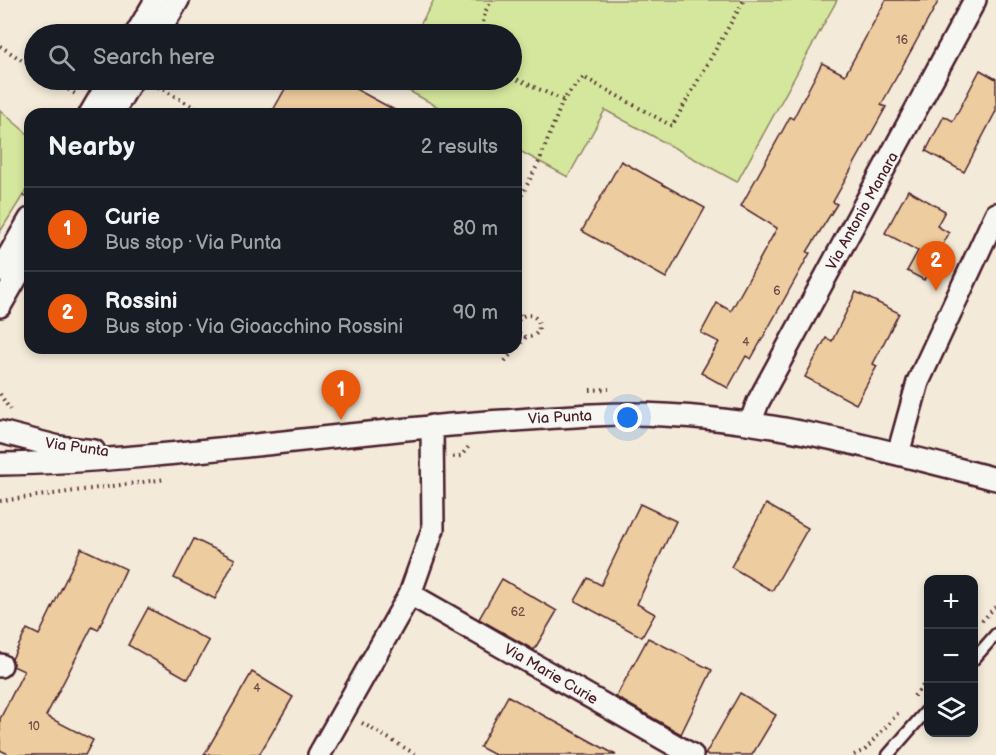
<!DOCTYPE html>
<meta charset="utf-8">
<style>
:root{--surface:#171b24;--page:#242831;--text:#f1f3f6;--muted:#9ea1a6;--line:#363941;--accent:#ea580c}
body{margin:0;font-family:"Balsamiq Sans",sans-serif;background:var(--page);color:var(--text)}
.controls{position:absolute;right:18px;bottom:18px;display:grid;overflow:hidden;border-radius:12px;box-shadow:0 3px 9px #0003}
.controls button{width:54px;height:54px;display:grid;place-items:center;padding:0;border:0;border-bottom:2px solid var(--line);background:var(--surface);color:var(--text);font:30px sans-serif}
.you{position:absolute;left:628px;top:418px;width:21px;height:21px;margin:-15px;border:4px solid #fff;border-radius:50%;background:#1a73e8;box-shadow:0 0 0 9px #1a73e833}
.badge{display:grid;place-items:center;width:39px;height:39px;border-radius:50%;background:var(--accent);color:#fff;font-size:20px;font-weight:700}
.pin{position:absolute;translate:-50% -50px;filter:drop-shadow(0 2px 3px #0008)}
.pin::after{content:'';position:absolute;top:32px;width:21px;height:18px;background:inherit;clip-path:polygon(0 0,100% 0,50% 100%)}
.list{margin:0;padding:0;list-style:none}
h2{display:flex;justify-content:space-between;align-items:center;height:78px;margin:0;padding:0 24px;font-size:26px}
h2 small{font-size:20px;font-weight:400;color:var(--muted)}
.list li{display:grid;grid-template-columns:39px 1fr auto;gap:18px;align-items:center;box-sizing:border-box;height:84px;padding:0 24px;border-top:2px solid var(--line)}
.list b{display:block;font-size:22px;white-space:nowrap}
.list p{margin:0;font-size:20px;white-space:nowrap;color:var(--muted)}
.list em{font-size:20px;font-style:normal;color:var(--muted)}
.icon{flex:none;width:33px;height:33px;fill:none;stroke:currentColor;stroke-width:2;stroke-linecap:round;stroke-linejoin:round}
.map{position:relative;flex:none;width:996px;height:755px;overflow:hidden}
.search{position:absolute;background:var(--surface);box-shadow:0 3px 9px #0003;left:24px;top:24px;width:498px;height:66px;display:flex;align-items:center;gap:15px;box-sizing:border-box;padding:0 21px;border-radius:33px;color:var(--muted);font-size:22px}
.panel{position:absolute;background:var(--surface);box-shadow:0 3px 9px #0003;left:24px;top:108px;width:498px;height:246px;border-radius:18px}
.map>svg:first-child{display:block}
.green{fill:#d4e79c;stroke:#8f8364;stroke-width:1.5}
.building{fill:#edcd9f;stroke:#4a1f2b;stroke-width:1.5}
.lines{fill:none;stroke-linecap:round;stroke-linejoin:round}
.lane-casing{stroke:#4a1f2b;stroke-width:15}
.street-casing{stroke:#4a1f2b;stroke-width:26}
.path{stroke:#4a1f2b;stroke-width:4;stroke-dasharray:1.5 4.5;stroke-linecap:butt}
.lane{stroke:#f6f6f2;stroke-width:10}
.street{stroke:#f6f6f2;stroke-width:21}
.labels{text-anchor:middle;stroke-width:4.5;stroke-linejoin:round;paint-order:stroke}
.number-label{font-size:12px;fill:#734a48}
.street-label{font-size:15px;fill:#4a1f2b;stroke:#f6f6f2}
</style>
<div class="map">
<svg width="996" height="755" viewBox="0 0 996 755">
<rect width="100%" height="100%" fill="#f3ead9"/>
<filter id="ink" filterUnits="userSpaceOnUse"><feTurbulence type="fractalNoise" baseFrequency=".0167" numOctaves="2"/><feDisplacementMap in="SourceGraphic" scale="12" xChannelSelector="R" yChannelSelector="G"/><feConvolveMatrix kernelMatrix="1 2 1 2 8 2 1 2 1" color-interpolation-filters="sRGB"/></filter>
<g filter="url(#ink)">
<!-- green -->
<path class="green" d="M 434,0 L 837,0 L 737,182 L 605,110 L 568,177 L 516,149 L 516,114 L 451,114 L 389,80 L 512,80 L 512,34 L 415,34 Z
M 0,110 L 30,136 L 30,184 L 0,232 Z"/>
<!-- building -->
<path class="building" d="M 886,0 L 939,0 L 881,105 L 886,107 L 833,202 L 837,204 L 807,252 L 810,253 L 751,359 L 746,356 L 728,388 L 701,373 L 719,342 L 701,333 L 717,303 L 731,311 L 777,228 L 741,206 L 790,117 L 793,119 L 822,63 L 845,75 Z
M 980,70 L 996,79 L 996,111 L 964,172 L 926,151 L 944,116 L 953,121 Z
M 290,80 L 339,80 L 402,114 L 271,114 Z
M 621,161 L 705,208 L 666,278 L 582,231 Z
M 908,190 L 945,211 L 937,226 L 949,233 L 924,280 L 907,271 L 918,251 L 885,233 Z
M 856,292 L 899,313 L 873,364 L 877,366 L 856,404 L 805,377 L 826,338 L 832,341 Z
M 640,504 L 676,521 L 637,604 L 655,614 L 642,637 L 575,601 L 588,578 L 601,585 Z
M 766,504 L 808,528 L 772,591 L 731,567 Z
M 194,539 L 235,559 L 215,599 L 174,578 Z
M 81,548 L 126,569 L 98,630 L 92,627 L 46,716 L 93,740 L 85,755 L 10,755 L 0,750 L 0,719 L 24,671 L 13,666 L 12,659 L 27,629 L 39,635 Z
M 502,579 L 557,611 L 534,650 L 479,619 Z
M 148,608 L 209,641 L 188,679 L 128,645 Z
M 648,638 L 712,670 L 681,734 L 616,697 Z
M 252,672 L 293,697 L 259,755 L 204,755 Z
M 740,693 L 776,715 L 752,755 L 705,755 Z
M 508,696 L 616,755 L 495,755 L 480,747 Z"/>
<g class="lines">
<defs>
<path id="lane" d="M 974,659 L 996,634
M 888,755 L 928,709"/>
<path id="street" d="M 136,34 L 156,0
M 158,34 L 178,0
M 90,114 L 110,80
M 112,114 L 132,80
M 0,271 L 30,219
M 0,306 L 30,254
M 751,421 L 758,402 L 975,0
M 432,426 L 433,529 L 410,594 L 692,755
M 0,432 L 59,447 L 94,451
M 898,454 L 918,382 L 996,214
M 0,464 C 169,461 335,432 503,421 C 557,417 611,412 664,415 C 777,420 887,451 996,479
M 0,666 L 1,665
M 319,755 L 410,594"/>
</defs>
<!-- lane casing -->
<use href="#lane" class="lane-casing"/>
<!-- street casing -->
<use href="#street" class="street-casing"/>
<!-- path -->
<path class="path" d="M 481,34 L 485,12 L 492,0
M 0,46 L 34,68
M 512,77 L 563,100 L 583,77 L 672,126 L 744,0
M 53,80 L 77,95
M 153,84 L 206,114
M 24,197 L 30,187
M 516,206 L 539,162 L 563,100
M 516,310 L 522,317
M517 326a11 11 0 1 1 22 0a11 11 0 1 1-22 0Z
M 505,361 L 526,337
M 590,390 L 609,389
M 0,394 L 10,410
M 453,457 L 461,456 L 470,445
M 0,501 L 166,479
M 982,621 L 996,606
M 914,696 L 928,680
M 362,723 L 417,755
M 854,755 L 865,750 L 899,712"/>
<!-- lane -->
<use href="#lane" class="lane"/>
<!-- street -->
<use href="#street" class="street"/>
</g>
</g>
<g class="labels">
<!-- number labels -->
<g class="number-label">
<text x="902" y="44">16</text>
<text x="777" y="295">6</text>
<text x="746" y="346">4</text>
<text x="518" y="616">62</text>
<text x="257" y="692">4</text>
<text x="34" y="730">10</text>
</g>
<!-- street labels -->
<g class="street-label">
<text transform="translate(862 211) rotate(-61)" y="5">Via Antonio Manara</text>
<text transform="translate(560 417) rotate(-3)" y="5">Via Punta</text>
<text transform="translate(77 447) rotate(8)" y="5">Via Punta</text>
<text transform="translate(551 674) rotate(30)" y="5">Via Marie Curie</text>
</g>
</g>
</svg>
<div class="controls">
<button>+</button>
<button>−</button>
<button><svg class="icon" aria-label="layers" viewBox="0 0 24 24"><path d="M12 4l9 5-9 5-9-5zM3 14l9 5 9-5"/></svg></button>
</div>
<div class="you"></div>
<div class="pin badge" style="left:341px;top:420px">1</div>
<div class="pin badge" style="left:936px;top:291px">2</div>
<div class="search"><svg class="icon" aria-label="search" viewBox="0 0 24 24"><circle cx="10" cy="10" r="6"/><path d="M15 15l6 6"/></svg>Search here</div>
<section class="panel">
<h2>Nearby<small>2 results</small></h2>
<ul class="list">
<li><span class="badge">1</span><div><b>Curie</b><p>Bus stop · Via Punta</p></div><em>80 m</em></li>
<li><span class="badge">2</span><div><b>Rossini</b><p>Bus stop · Via Gioacchino Rossini</p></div><em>90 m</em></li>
</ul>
</section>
</div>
